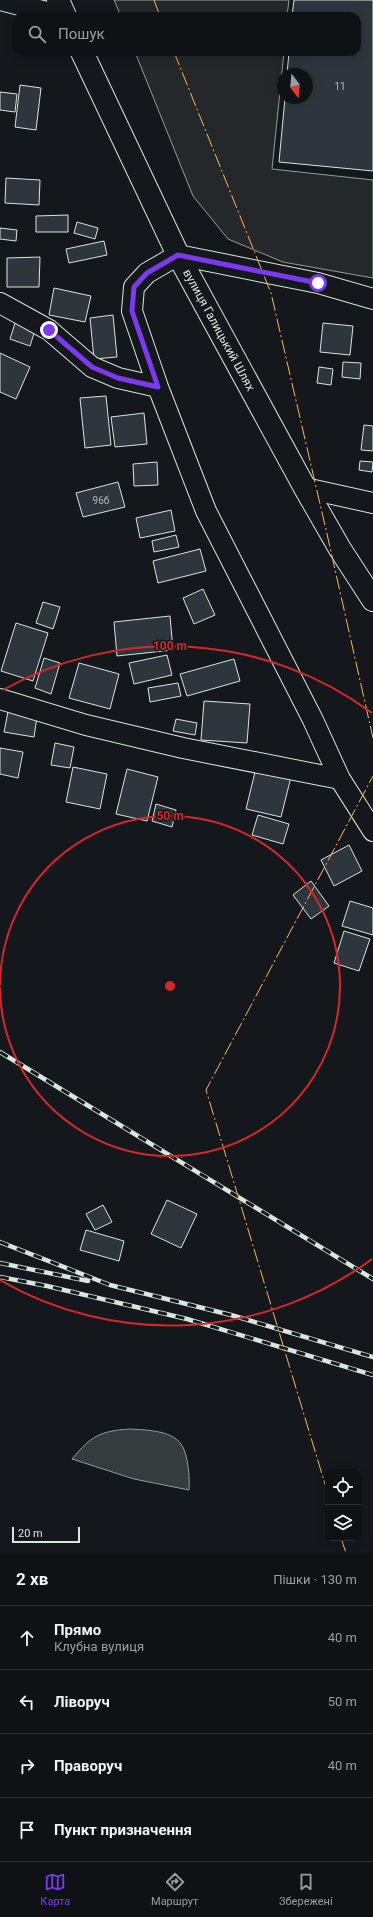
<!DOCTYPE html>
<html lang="uk">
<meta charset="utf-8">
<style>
:root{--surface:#0f1215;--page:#181b1e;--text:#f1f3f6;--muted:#9b9ea0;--line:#2f3234;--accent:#7c3aed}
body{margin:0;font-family:Roboto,sans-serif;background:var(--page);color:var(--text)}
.controls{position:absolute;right:12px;bottom:12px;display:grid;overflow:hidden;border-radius:8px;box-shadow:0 2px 10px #0003}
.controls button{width:36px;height:36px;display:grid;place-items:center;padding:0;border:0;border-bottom:1px solid var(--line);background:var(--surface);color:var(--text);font:20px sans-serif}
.compass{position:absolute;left:277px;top:68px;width:36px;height:36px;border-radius:50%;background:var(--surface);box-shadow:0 2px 10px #0003;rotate:164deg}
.scale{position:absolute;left:12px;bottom:10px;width:68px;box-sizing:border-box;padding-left:4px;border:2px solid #d8e6dc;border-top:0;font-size:11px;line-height:14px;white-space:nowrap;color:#d8e6dc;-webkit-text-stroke:3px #14181c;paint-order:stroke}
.stop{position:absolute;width:12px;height:12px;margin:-9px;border:3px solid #7c3aed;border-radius:50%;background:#fff}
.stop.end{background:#7c3aed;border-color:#fff;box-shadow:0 1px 4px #0008}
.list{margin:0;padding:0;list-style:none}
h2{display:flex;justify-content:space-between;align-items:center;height:52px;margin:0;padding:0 16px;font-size:17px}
h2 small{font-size:13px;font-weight:400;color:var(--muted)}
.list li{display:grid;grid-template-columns:26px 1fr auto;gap:12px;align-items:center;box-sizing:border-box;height:64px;padding:0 16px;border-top:1px solid var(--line)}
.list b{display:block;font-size:15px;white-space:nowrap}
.list p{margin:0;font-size:13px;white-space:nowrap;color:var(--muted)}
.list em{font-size:13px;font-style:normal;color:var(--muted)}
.icon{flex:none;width:22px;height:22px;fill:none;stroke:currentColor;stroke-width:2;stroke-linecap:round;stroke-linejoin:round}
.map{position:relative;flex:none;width:373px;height:1553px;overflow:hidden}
.search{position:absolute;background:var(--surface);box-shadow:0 2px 10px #0003;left:12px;right:12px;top:12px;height:44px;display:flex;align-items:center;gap:10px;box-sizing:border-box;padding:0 14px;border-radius:12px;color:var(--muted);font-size:15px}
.sheet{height:308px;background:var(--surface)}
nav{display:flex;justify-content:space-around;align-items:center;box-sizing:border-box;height:56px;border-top:1px solid var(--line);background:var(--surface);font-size:11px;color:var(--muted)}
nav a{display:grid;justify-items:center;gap:2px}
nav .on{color:var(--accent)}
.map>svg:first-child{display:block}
.parking{fill:#24282b;stroke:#939e99}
.water{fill:#363b3e;stroke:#939e99}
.building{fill:#2c363c;stroke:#d8e6dc}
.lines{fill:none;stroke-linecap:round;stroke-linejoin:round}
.street-casing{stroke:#d8e6dc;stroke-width:22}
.highway-casing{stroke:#d8e6dc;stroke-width:24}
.street{stroke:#14181c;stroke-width:20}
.highway{stroke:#14181c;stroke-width:22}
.rail-casing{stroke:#d8e6dc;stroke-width:4.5}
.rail{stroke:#14181c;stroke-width:3;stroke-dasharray:9;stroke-linecap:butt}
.power{stroke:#ffb74d;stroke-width:1;stroke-dasharray:14 3 2 3;stroke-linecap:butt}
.route{stroke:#7c3aed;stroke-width:5}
.ring{fill:none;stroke:#d62828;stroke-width:2}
.labels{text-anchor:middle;stroke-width:3;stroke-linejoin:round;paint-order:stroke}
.number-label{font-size:10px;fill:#adbab4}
.street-label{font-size:12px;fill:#d8e6dc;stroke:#14181c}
.centre{fill:#d62828;stroke:#14181c;stroke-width:2}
.ring-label{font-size:12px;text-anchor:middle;font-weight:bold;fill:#d62828;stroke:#14181c;stroke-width:3;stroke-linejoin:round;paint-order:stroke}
</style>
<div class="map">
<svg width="373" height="1553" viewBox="0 0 373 1553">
<rect width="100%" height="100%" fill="#14181c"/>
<!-- parking -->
<path class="parking" d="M 114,0 L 289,0 L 287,16 L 121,16 Z
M 135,52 L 284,52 L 272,169 L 373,180 L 373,278 L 283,262 L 228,239 L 193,196 Z"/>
<!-- water -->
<path class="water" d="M 130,1429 C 145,1430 171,1430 181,1444 C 188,1453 190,1479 189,1490 L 134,1479 L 72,1459 C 91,1436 100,1431 130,1429 Z"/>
<!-- building -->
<path class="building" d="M 294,0 L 373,0 L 373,171 L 279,162 L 285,98 L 307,98 L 307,74 L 287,74 L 289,52 L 357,52 L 357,16 L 292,16 Z
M 20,85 L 41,88 L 36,130 L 15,127 Z
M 0,92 L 17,94 L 15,112 L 0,110 Z
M 6,178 L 40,180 L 39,205 L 5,203 Z
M 68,215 L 68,232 L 36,232 L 36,216 Z
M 77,222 L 98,228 L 95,239 L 74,233 Z
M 0,228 L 17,230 L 16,241 L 0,239 Z
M 104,241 L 107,255 L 69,263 L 66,249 Z
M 40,257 L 39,287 L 7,287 L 7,258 Z
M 54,288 L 91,296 L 85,322 L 49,315 Z
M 113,315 L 117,357 L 94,359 L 90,318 Z
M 16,320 L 36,327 L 30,346 L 10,339 Z
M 323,323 L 353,326 L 350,355 L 320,352 Z
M 0,353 L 30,367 L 16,399 L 0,392 Z
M 343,362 L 361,363 L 360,379 L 342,377 Z
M 319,367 L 333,369 L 331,385 L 317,383 Z
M 106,396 L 111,445 L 85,448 L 80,398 Z
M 144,413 L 147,444 L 115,447 L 111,417 Z
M 364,425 L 373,426 L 373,451 L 361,450 Z
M 360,461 L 373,462 L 372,472 L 359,470 Z
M 157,462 L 158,485 L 134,486 L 133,464 Z
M 118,482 L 125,507 L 83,517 L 76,493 Z
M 171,510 L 175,531 L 140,538 L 136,518 Z
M 176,535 L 179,547 L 154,552 L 152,541 Z
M 200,549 L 206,571 L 158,583 L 153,561 Z
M 203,589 L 215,615 L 194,624 L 183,598 Z
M 43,602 L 60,607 L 53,629 L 36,623 Z
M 170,616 L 173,650 L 117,656 L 114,622 Z
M 16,623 L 48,633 L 33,681 L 1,671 Z
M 167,655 L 172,675 L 134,684 L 129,663 Z
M 44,658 L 60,663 L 51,694 L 35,688 Z
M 234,659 L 240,681 L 187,696 L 180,674 Z
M 79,663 L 119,674 L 110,709 L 69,698 Z
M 178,683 L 181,696 L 150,702 L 148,688 Z
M 204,701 L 250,704 L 247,743 L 201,740 Z
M 8,712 L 37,717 L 34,737 L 4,732 Z
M 176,719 L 197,723 L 195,735 L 173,731 Z
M 55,743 L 74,747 L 70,768 L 51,765 Z
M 0,748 L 23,752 L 18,778 L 0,774 Z
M 73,767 L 107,774 L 100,809 L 66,802 Z
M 256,768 L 291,777 L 281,817 L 246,809 Z
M 127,769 L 158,777 L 147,821 L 116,814 Z
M 156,804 L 176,810 L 172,827 L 152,821 Z
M 258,815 L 289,824 L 283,844 L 252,835 Z
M 349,845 L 362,871 L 334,886 L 321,860 Z
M 311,881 L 329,906 L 311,919 L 293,895 Z
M 350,901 L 373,908 L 373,935 L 342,926 Z
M 344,931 L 370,939 L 359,971 L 334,963 Z
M 167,1200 L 197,1214 L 181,1248 L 151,1234 Z
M 103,1205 L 112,1222 L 95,1230 L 86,1214 Z
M 86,1230 L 124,1241 L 119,1261 L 80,1250 Z"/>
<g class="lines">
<defs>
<path id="street" d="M 0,0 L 62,16
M 373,299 L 318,283 L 178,255 L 147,273 L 134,287 L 132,311 L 158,387 L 206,511 L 313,720 L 340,779 L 373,831
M 0,303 L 49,330 L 92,367 L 118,378 L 158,387
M 305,488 L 373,503
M 0,699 L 86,725 L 183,748 L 340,779"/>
<g id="highway">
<path d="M 58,0 L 65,16"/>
<path id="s1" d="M 82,52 L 178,255 L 305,488 L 340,549 L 373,600"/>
</g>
</defs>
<!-- street casing -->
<use href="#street" class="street-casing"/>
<!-- highway casing -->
<use href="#highway" class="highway-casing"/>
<!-- street -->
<use href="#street" class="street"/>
<!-- highway -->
<use href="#highway" class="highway"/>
<defs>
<path id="rail" d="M 0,1052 L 373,1279
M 0,1242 L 110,1285 L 231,1315 L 373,1357
M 0,1263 L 88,1281
M 0,1277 L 47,1286 L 187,1319 L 373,1375"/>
</defs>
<!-- rail casing -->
<use href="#rail" class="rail-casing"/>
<!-- rail -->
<use href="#rail" class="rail"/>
<!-- power -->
<path class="power" d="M 154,0 L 160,16
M 174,52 L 271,293 L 327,534 L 373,738
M 328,1494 L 206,1090 L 373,776
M 341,1538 L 346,1553"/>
</g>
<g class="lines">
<!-- route -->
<path class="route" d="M 49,330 L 92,367 L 118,378 L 158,387 L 132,311 L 134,287 L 147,273 L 178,255 L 318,283"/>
</g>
<!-- distance rings -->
<g class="ring">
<path d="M0 985A170 170 0 1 1 0 987"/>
<path d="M372 1259A340 340 0 0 1 0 1280M3 690A340 340 0 0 1 372 713"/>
</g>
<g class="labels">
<!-- number labels -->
<g class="number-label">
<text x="340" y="90">11</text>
<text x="101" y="504">96б</text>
</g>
<!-- street labels -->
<g class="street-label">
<text dy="4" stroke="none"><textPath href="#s1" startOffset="310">вулиця Галицький Шлях</textPath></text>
</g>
</g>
<circle cx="170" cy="986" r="6" class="centre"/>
<g class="ring-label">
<text x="170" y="650">100 m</text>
<text x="170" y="820">50 m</text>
</g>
</svg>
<div class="controls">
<button><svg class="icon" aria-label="locate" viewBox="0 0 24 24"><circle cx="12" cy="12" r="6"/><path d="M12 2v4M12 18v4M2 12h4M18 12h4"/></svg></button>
<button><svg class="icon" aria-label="layers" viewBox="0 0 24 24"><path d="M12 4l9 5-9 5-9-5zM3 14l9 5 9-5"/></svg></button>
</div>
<svg class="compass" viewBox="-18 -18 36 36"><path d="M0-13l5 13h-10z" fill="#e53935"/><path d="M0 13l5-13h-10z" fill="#9b9ea0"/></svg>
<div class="scale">20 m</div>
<div class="stop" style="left:318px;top:283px"></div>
<div class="stop end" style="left:49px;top:330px"></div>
<div class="search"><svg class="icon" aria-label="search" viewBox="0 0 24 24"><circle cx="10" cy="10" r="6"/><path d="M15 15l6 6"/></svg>Пошук</div>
</div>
<section class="sheet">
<h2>2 хв<small>Пішки · 130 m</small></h2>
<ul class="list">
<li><svg class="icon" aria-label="ahead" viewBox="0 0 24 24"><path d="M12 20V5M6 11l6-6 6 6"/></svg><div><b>Прямо</b><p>Клубна вулиця</p></div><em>40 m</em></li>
<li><svg class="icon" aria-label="left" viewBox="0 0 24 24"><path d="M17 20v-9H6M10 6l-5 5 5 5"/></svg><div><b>Ліворуч</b></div><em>50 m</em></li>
<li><svg class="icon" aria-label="right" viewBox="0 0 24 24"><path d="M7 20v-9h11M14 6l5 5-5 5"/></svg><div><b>Праворуч</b></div><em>40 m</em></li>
<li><svg class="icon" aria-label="arrive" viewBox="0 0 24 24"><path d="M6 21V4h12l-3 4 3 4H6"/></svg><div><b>Пункт призначення</b></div></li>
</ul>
</section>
<nav>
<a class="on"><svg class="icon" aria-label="map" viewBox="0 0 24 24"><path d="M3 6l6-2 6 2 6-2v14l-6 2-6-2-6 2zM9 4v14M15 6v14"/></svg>Карта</a>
<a><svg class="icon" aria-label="directions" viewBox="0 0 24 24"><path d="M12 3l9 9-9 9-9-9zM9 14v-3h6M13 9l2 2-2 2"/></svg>Маршрут</a>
<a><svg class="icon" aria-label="saved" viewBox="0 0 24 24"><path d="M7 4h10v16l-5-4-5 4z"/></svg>Збережені</a>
</nav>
